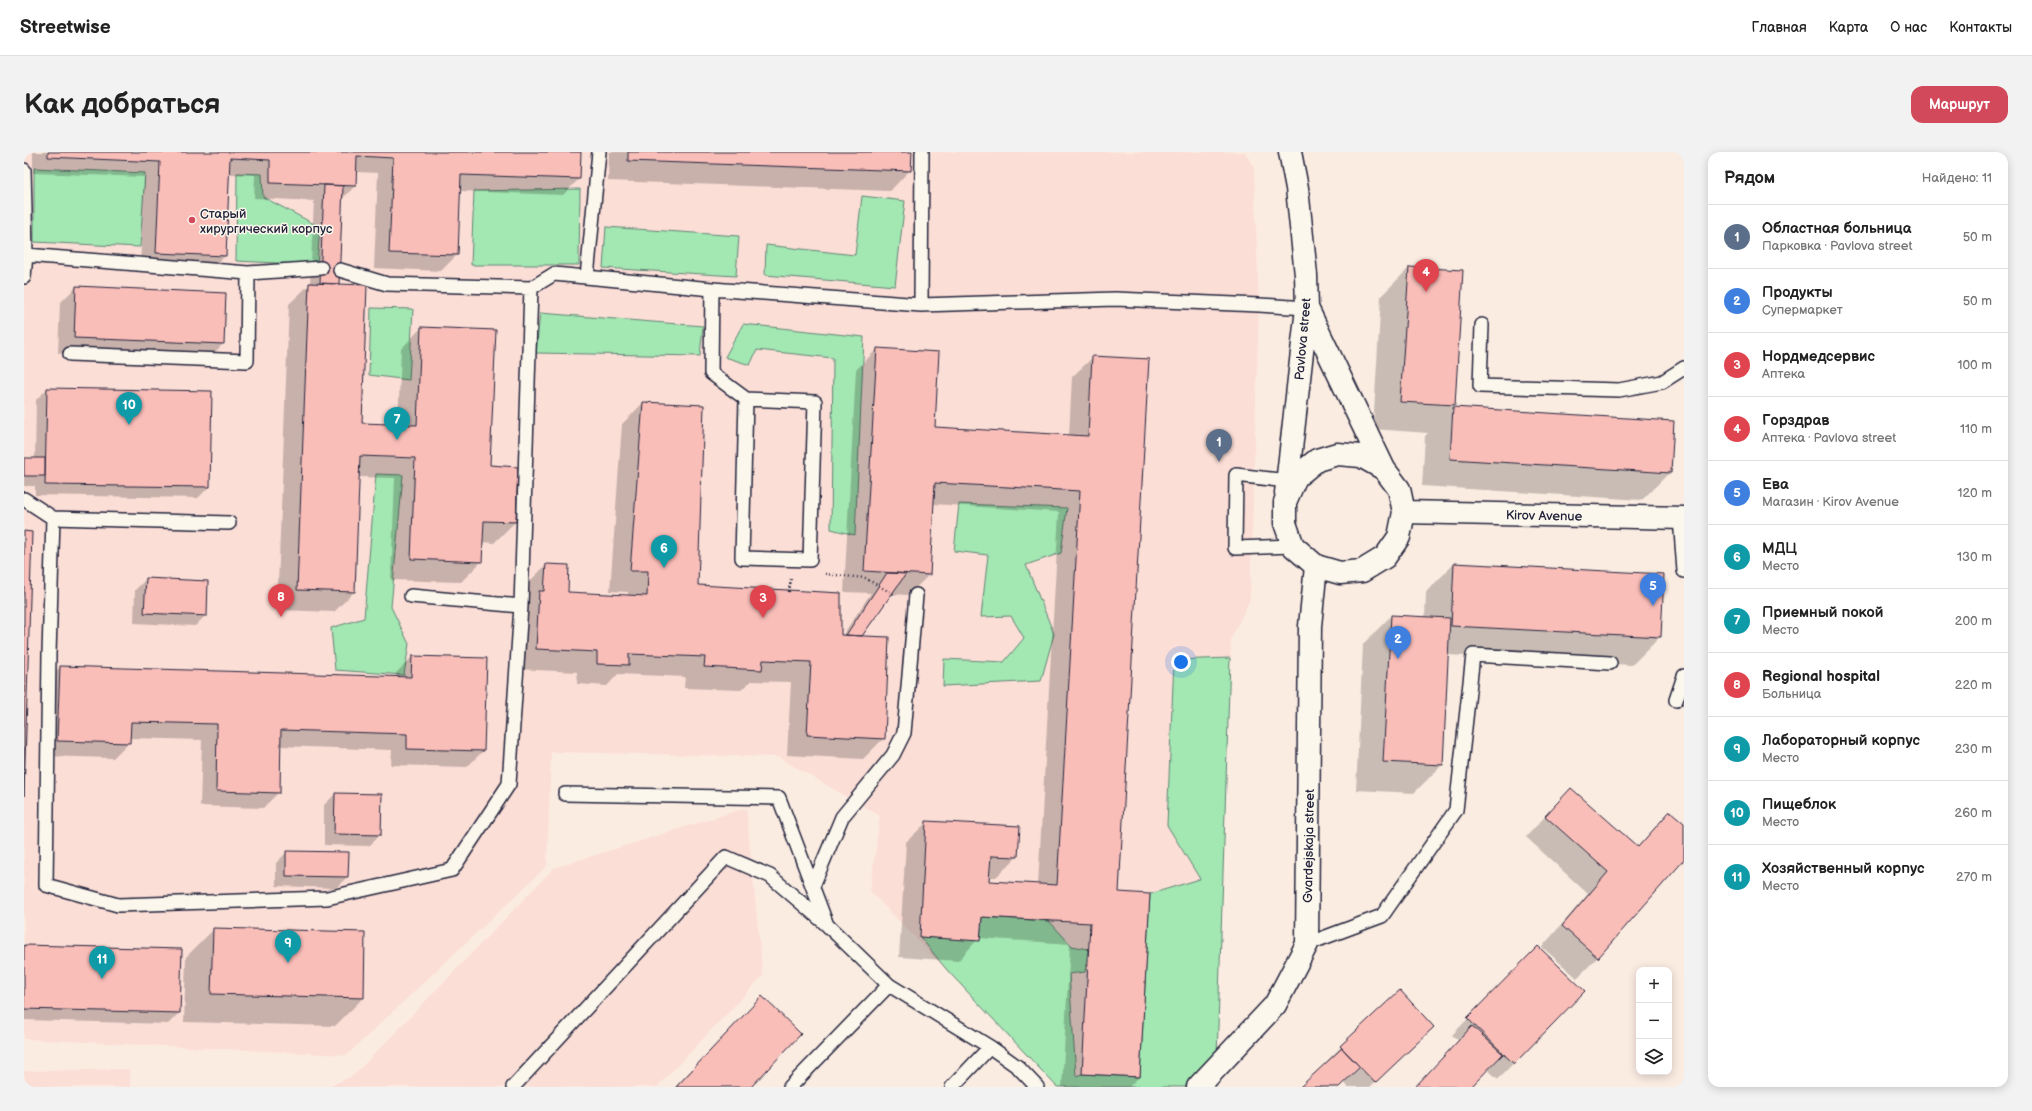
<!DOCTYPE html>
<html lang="ru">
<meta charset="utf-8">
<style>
:root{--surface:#fff;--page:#f2f2f2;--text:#222;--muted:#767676;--line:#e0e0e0;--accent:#d1495b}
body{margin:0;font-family:"Balsamiq Sans",sans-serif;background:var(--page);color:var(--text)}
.controls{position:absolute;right:12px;bottom:12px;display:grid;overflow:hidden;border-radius:8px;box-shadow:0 2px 10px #0003}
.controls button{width:36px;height:36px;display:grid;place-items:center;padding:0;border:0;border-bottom:1px solid var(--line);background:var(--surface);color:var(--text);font:20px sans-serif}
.you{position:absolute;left:1157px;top:510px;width:14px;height:14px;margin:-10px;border:3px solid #fff;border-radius:50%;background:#1a73e8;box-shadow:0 0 0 6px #1a73e833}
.badge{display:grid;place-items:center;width:26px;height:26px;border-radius:50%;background:var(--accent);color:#fff;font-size:13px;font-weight:700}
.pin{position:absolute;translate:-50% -33px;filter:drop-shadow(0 1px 2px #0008)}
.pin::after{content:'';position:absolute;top:21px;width:14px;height:12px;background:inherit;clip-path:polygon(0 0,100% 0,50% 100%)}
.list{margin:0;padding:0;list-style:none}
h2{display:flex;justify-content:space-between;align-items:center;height:52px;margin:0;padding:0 16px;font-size:17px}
h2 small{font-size:13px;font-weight:400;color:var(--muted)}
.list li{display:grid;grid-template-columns:26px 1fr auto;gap:12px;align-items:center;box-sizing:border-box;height:64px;padding:0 16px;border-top:1px solid var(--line)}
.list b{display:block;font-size:15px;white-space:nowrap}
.list p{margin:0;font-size:13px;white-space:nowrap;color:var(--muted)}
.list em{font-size:13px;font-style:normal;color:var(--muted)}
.icon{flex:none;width:22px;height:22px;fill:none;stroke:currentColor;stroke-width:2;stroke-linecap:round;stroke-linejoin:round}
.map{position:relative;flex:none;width:1660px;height:935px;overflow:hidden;border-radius:12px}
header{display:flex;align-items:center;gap:24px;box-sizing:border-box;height:56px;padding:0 20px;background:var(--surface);border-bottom:1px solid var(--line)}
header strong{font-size:19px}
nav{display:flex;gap:22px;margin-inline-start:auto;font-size:14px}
.intro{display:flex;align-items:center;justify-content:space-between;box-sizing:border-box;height:96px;padding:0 24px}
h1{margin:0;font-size:28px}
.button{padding:10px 18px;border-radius:12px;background:var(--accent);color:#fff;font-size:14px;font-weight:700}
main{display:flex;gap:24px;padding:0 24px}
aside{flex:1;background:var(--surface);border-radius:12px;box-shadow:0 2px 10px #0003}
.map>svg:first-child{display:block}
.built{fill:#fbded6;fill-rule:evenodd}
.green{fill:#a3e7b2;stroke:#628476}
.shadow{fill:#0003}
.building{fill:#fabeb9;stroke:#22223b}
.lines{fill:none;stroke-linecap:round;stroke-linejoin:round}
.lane-casing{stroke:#22223b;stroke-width:16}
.street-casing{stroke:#22223b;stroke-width:25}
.secondary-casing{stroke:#22223b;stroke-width:25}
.path{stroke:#22223b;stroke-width:2.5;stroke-dasharray:1 3;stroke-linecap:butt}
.lane{stroke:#fbf7ec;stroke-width:13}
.street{stroke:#fbf7ec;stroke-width:22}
.secondary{stroke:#fbf7ec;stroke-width:22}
.poi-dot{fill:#d1495b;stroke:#fbf7ec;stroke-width:1.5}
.labels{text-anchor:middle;stroke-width:3;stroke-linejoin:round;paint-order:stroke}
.poi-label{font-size:13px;fill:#22223b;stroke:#fbf7ec;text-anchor:start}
.street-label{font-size:13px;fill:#22223b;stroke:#fbf7ec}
</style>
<header>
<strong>Streetwise</strong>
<nav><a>Главная</a><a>Карта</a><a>О нас</a><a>Контакты</a></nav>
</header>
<div class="intro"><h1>Как добраться</h1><a class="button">Маршрут</a></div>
<main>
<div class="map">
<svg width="1660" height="935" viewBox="0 0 1660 935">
<rect width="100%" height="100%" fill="#fbece2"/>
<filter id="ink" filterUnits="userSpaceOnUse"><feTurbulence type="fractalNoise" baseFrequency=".025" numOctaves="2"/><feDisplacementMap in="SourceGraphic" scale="8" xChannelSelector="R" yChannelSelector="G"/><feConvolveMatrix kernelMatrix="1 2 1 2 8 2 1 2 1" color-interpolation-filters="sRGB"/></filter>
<g filter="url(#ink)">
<!-- built -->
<path class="built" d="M 0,0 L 24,0 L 24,5 L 136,10 L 132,101 L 202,104 L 206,6 L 246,8 L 246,31 L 332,34 L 333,4 L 369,6 L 366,101 L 434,103 L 437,23 L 555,27 L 557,0 L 604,0 L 604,9 L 887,19 L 888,0 L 1221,0 L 1230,16 L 1235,153 L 1226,447 L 1207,487 L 1193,906 L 1163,935 L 1035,935 L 846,739 L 856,664 L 754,605 L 527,600 L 523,714 L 323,903 L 0,887 ZM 285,131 L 343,133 L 338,271 L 393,273 L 472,178 L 466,313 L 494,315 L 492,370 L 460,369 L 458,410 L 387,407 L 391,306 L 336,304 L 331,440 L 273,438 ZM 853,196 L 915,200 L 911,275 L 1064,284 L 1068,204 L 1125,207 L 1095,740 L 1126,742 L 1116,925 L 1058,922 L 1066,771 L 958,765 L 956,788 L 896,785 L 902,669 L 996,674 L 994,705 L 967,704 L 965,729 L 1033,733 L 1056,339 L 911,331 L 906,423 L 840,419 ZM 23,236 L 188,239 L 186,335 L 21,333 ZM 619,250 L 680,253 L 674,433 L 817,483 L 865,485 L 861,587 L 787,510 L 739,508 L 738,518 L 680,515 L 681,505 L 605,502 L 604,513 L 573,512 L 573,500 L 512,497 L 515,439 L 520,439 L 522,412 L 545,413 L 544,440 L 623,444 L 624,419 L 606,418 ZM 388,504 L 463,506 L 460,599 L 383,597 L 383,582 L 257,578 L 255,641 L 192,639 L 193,572 L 107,570 L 106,591 L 33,589 L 36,514 L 387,525 Z
M 722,656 L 739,824 L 633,935 L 304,935 L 330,923 L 530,716 Z
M 105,917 L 106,935 L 0,935 L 0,919 Z"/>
<!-- green -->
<path class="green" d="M 10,16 L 121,21 L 116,95 L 10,90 Z
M 213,21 L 238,22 L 239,45 L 296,75 L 293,113 L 212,109 Z
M 556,37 L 555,113 L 447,113 L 450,39 Z
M 838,44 L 881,49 L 871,134 L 741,123 L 742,93 L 831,103 Z
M 582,75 L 715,84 L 712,124 L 579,116 Z
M 347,156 L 389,157 L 385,228 L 345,223 Z
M 516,161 L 679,174 L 676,204 L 512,201 Z
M 719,172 L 840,185 L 831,383 L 807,377 L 809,206 L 733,198 L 726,213 L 701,205 Z
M 352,322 L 379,323 L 367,455 L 385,492 L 380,523 L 311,518 L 307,476 L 340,466 Z
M 935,352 L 1043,356 L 1037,401 L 1002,413 L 1030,482 L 1017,529 L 919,534 L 920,507 L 980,510 L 1000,486 L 987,464 L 957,465 L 964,403 L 930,399 Z
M 1206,506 L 1193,906 L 1163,935 L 1033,935 L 923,818 L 896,785 L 956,788 L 958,765 L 1025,769 L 1048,794 L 1064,797 L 1061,820 L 1045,822 L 1052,924 L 1058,922 L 1116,925 L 1126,742 L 1176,727 L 1143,673 L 1150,508 Z"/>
<!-- shadow -->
<path class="shadow" d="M 9,0 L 556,0 L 555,27 L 539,43 L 436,39 L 433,103 L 417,119 L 350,116 L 354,21 L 332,20 L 331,34 L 318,47 L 314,133 L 337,272 L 374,273 L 377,197 L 397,176 L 491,370 L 470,391 L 458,390 L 457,410 L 437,430 L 367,428 L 371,326 L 335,325 L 330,440 L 310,460 L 253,458 L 265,152 L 286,132 L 290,49 L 230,46 L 231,23 L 204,22 L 201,104 L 185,120 L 116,117 L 120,25 L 9,21 Z
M 585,0 L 887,0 L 886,18 L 866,39 L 584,29 Z
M 1385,116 L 1438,119 L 1430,253 L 1427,256 L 1649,270 L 1646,320 L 1618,348 L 1398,334 L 1401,284 L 1404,281 L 1349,277 L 1357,144 Z
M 52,135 L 201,142 L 199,192 L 183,208 L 34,201 L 36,151 Z
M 853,197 L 910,276 L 1045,284 L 1048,225 L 1069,205 L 1093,741 L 1115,925 L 1105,935 L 1038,935 L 1046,792 L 955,786 L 934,809 L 875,805 L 882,690 L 903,670 L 993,705 L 972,725 L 964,725 L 964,730 L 1014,733 L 1035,360 L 909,352 L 905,423 L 884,443 L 866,442 L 838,483 L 860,586 L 839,607 L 763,603 L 767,530 L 727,529 L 717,538 L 660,536 L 661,525 L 594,522 L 583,534 L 553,532 L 553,520 L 492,517 L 501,434 L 522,413 L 543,441 L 604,444 L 604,440 L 586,439 L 598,272 L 619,251 L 673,434 L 818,484 L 847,441 L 820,440 L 832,218 Z
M 23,237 L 187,240 L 185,335 L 174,346 L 11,343 L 11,334 L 0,334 L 0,307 L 11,307 L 12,248 Z
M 1430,412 L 1636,485 L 1608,513 L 1423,503 L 1418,613 L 1390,641 L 1332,638 L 1339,492 L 1367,464 L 1401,466 L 1402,440 Z
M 122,427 L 182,463 L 171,474 L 110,471 L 111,438 Z
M 388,505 L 462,507 L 459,599 L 443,615 L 367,613 L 368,598 L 256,594 L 255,640 L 239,656 L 176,654 L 178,588 L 106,586 L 105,590 L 89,606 L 18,604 L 20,531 L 36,515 L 372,526 L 372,521 Z
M 311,642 L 356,683 L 345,694 L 300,693 L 300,653 Z
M 1527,658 L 1613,695 L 1647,660 L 1660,672 L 1660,707 L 1574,805 L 1553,826 L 1518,795 L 1564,742 L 1502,685 Z
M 263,700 L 324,701 L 323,725 L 312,736 L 252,734 L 252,711 Z
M 190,777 L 339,846 L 311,874 L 160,870 L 162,805 Z
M 0,794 L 155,861 L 144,872 L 0,868 Z
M 1514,795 L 1560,839 L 1474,927 L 1463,917 L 1446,935 L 1391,935 L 1435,889 L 1428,883 Z
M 738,846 L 726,935 L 651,935 L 703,881 Z
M 1393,891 L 1346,935 L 1324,935 L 1320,930 L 1314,935 L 1277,935 L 1302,912 L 1301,911 L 1317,895 Z"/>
<!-- building -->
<path class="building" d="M 24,0 L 557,0 L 556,27 L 437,23 L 434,103 L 365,101 L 369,6 L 333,4 L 332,34 L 246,31 L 246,8 L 206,6 L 202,104 L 132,101 L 136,10 L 24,5 Z
M 604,0 L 888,0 L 887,19 L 604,9 Z
M 300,33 L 319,34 L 315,132 L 296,131 Z
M 1385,115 L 1439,118 L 1431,253 L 1376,250 Z
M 285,131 L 343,133 L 338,271 L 393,273 L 397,175 L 472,178 L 466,313 L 494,315 L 492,370 L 460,369 L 458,410 L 387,407 L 391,306 L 336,304 L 331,440 L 273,438 Z
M 52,134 L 202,141 L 200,192 L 50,186 Z
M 853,196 L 915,200 L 911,275 L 1064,284 L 1068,204 L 1125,207 L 1095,740 L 1126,742 L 1116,925 L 1058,922 L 1066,771 L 958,765 L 956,789 L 896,785 L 902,669 L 996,674 L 994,705 L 967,704 L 965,729 L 1033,733 L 1056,339 L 911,331 L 906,423 L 840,419 Z
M 23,236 L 188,239 L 186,335 L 21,333 Z
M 619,250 L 680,253 L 674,433 L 817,441 L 817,483 L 865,485 L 861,587 L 783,583 L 787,510 L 739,508 L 738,518 L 680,515 L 681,505 L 605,502 L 605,513 L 573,512 L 573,500 L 512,497 L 515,439 L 520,439 L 522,412 L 545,413 L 544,440 L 623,444 L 624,419 L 606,419 Z
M 1429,255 L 1650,269 L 1647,321 L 1426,307 Z
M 0,306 L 21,306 L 21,324 L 0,324 Z
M 0,379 L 8,380 L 0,644 Z
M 1430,411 L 1640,422 L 1637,485 L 1427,474 Z
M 863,421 L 882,422 L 838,484 L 822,483 Z
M 122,426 L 184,429 L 183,464 L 120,461 Z
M 1367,463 L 1426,466 L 1419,613 L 1359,610 Z
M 388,504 L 463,506 L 460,599 L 383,597 L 383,582 L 257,578 L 256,641 L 192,639 L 193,572 L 107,570 L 106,591 L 33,589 L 36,514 L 387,525 Z
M 1547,636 L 1614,695 L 1646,659 L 1660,671 L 1660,708 L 1574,806 L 1538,774 L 1584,720 L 1521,664 Z
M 311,641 L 358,642 L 357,683 L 310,682 Z
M 262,699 L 325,700 L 324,725 L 262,724 Z
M 189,776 L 341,780 L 340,846 L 187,842 Z
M 0,793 L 158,797 L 156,861 L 0,857 Z
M 1514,794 L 1561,839 L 1490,912 L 1443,866 Z
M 1376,838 L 1410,875 L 1351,931 L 1316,894 Z
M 738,844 L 777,882 L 727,935 L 652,935 Z
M 1448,874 L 1479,902 L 1447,935 L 1391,935 Z
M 1318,896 L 1336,915 L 1315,935 L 1276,935 Z"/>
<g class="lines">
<defs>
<path id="lane" d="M 0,18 L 2,103
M 316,118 L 363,132 L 507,136 L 530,122 L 688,137 L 897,153 L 1091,147 L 1235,153 L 1283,156
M 0,125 L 2,103 L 224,121 L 297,116
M 563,125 L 575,0
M 688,137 L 687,221 L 722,247 L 718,406 L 786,408 L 791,250 L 722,247
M 897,153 L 898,0
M 1458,173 L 1456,234 L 1595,238 L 1638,230 L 1660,216
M 46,202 L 223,209 L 224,121
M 1263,329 L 1212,323 L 1211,396 L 1269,394
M 0,347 L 29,366 L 205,371
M 29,366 L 25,502 L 22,733 L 94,753 L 303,746 L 428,718 L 485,632 L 497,454 L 507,136
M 1656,366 L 1660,419
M 387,444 L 497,454
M 1652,548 L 1660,524
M 541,642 L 755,646 L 803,773 L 865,833 L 966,895 L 994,915 L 1013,935
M 789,734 L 818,665 L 869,603 L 880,581 L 892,443
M 1283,792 L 1358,764 L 1432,658 L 1449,503 L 1586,511
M 489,935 L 702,705 L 746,724 L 802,772
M 766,935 L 865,833
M 928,935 L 966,895"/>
<path id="street" d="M 1174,935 L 1251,853 L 1283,792 L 1286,474 L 1292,414"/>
<path id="secondary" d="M 1283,156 L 1360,317 L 1375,337 L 1380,360 L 1375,385 L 1361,405 L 1338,419 L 1316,421 L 1292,414 L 1269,394 L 1261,371 L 1261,350 L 1272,325 L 1293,308 L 1313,302 L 1337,304 L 1360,317
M 1262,341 L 1283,156 L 1282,123 L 1273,36 L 1266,0
M 1380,360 L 1660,366"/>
</defs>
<!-- lane casing -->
<use href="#lane" class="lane-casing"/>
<!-- street casing -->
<use href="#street" class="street-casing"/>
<!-- secondary casing -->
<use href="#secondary" class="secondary-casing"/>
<!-- path -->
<path class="path" d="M 801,422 L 841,426 L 871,443
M 767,427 L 765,439 L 767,428"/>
<!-- lane -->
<use href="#lane" class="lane"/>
<!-- street -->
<use href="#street" class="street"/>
<!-- secondary -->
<use href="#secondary" class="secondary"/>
</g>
</g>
<!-- markers -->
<circle class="poi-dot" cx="168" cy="68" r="4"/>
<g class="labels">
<!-- poi labels -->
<g class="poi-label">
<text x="176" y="66">Старый<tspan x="176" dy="15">хирургический корпус</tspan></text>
</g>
<!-- street labels -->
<g class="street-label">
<text transform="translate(1278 187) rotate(-85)" y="5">Pavlova street</text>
<text transform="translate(1520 363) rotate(1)" y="5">Kirov Avenue</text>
<text transform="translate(1284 694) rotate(-89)" y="5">Gvardejskaja street</text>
</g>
</g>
</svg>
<div class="controls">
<button>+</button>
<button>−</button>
<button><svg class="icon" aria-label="layers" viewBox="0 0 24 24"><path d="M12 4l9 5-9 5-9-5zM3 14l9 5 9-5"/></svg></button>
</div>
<div class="you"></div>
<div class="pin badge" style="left:1195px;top:310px;background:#5c6f8a">1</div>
<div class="pin badge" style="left:1374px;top:507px;background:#3f7fe0">2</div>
<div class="pin badge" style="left:739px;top:466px;background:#e0444e">3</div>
<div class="pin badge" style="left:1402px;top:140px;background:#e0444e">4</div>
<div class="pin badge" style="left:1629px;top:454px;background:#3f7fe0">5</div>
<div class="pin badge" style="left:640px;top:416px;background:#0f9aa8">6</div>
<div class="pin badge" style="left:373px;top:288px;background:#0f9aa8">7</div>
<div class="pin badge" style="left:257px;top:465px;background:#e0444e">8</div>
<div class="pin badge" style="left:264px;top:811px;background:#0f9aa8">9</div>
<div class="pin badge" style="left:105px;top:273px;background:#0f9aa8">10</div>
<div class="pin badge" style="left:78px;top:827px;background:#0f9aa8">11</div>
</div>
<aside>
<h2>Рядом<small>Найдено: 11</small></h2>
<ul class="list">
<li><span class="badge" style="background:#5c6f8a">1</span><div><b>Областная больница</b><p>Парковка · Pavlova street</p></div><em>50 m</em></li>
<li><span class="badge" style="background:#3f7fe0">2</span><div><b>Продукты</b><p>Супермаркет</p></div><em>50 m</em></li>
<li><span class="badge" style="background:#e0444e">3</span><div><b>Нордмедсервис</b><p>Аптека</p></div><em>100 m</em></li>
<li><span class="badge" style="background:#e0444e">4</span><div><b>Горздрав</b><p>Аптека · Pavlova street</p></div><em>110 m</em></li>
<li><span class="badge" style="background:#3f7fe0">5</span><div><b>Ева</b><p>Магазин · Kirov Avenue</p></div><em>120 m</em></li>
<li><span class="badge" style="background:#0f9aa8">6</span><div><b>МДЦ</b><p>Место</p></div><em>130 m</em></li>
<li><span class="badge" style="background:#0f9aa8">7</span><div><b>Приемный покой</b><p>Место</p></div><em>200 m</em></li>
<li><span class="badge" style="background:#e0444e">8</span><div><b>Regional hospital</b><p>Больница</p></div><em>220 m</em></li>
<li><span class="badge" style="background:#0f9aa8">9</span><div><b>Лабораторный корпус</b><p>Место</p></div><em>230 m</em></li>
<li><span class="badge" style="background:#0f9aa8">10</span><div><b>Пищеблок</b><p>Место</p></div><em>260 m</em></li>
<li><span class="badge" style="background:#0f9aa8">11</span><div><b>Хозяйственный корпус</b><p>Место</p></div><em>270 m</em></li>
</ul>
</aside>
</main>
